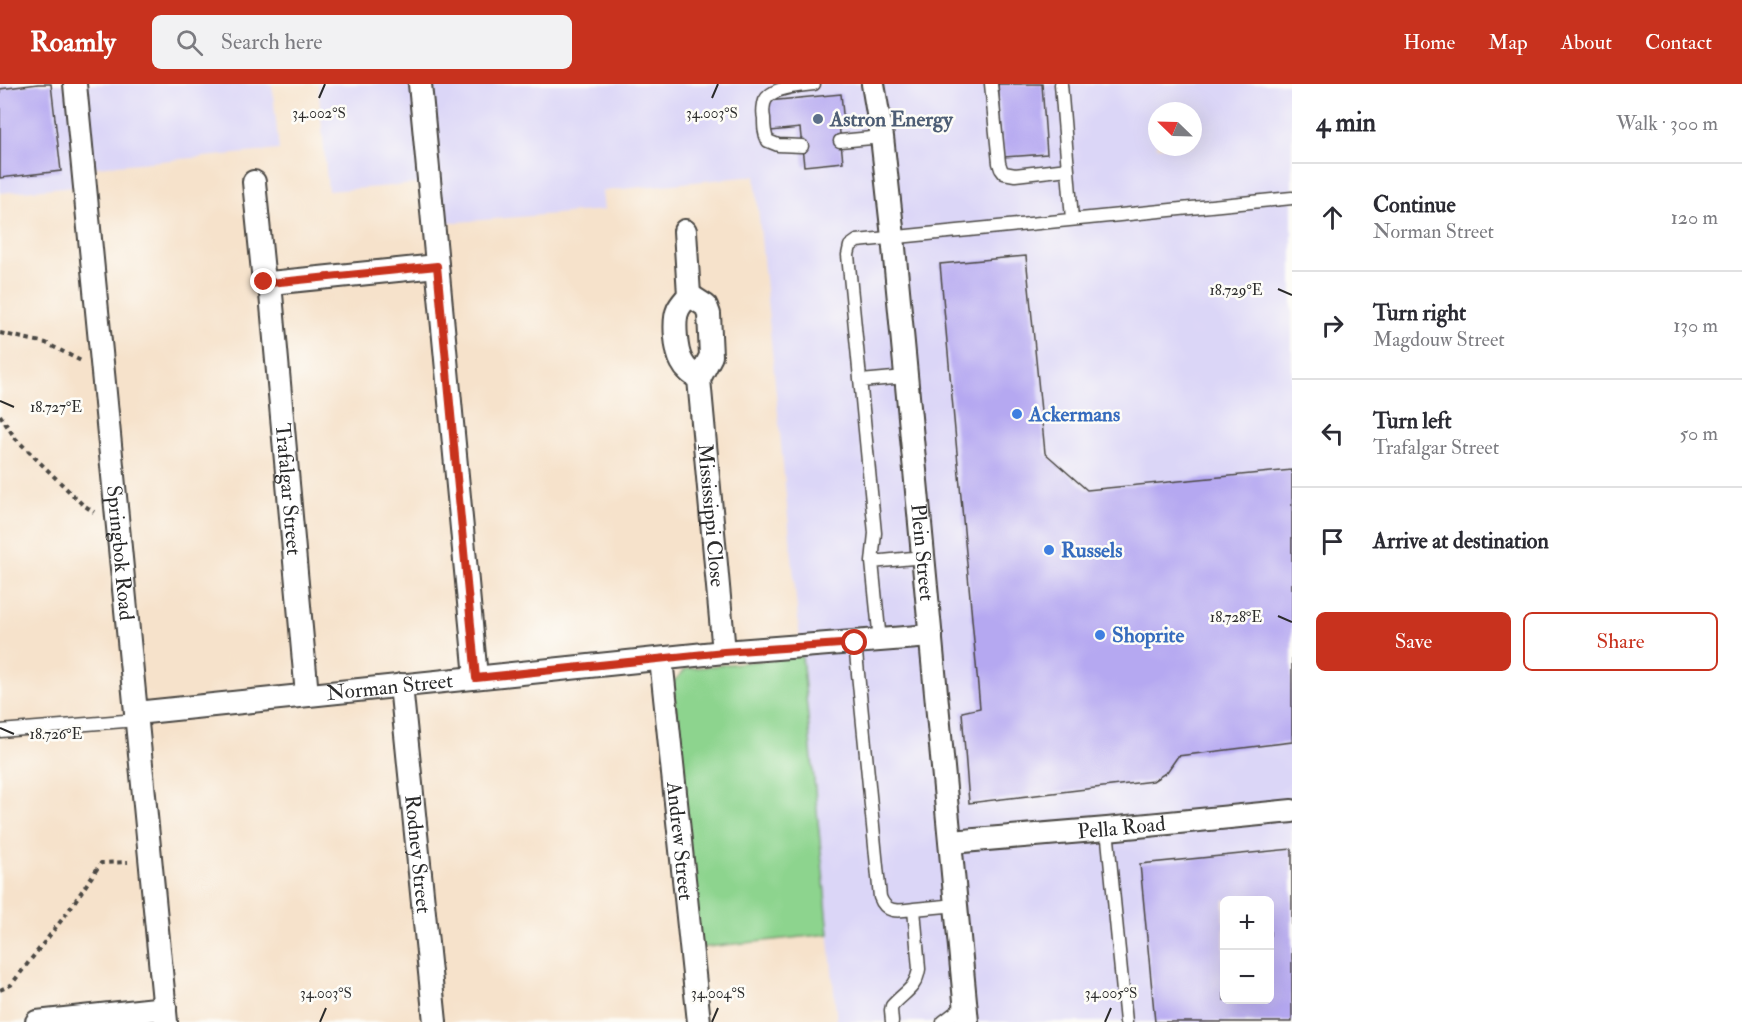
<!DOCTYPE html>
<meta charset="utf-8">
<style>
:root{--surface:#fff;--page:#f2f2f3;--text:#2b2b33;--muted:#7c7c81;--line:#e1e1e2;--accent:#c8321e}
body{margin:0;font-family:"IM FELL Double Pica",serif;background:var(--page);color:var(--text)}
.controls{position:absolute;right:18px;bottom:18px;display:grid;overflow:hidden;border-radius:9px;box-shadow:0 6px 24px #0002}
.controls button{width:54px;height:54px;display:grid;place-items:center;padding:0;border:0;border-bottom:2px solid var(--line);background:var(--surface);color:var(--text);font:30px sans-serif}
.compass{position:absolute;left:1148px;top:18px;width:54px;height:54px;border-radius:50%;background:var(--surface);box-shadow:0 6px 24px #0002;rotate:293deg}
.stop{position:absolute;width:18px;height:18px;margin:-14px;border:4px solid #c8321e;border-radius:50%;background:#fff}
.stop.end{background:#c8321e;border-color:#fff;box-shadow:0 2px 6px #0008}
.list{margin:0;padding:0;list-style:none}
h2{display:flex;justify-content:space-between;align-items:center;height:78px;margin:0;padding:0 24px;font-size:26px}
h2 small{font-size:20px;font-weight:400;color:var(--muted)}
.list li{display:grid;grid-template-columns:39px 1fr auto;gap:18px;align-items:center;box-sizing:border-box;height:108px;padding:0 24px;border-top:2px solid var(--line)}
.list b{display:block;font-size:22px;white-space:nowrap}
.list p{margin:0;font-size:20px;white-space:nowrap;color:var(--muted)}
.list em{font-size:20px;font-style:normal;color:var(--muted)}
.actions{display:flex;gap:12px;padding:18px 24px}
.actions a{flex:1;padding:14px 0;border:2px solid var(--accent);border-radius:9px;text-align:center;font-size:21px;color:var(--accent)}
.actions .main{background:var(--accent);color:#fff}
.icon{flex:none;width:33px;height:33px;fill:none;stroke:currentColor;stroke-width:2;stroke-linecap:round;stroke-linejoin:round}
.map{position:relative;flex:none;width:1292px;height:938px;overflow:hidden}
header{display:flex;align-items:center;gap:36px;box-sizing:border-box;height:84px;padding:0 30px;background:var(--accent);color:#fff}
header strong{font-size:28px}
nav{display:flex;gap:33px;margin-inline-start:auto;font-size:21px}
.search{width:420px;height:54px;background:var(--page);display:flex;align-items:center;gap:15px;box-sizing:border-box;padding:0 21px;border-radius:9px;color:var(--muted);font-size:22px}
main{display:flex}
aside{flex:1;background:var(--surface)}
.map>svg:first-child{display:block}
.built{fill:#dbd6f7;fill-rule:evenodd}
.green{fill:#8dd48e;stroke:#5c805c;stroke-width:1.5}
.building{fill:#b5a8f1;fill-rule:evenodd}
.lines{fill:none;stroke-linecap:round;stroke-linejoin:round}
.service-casing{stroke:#494643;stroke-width:15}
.minor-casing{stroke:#494643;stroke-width:26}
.path{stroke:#494643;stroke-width:4;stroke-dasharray:4.5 4.5;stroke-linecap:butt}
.service{stroke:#fff;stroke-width:12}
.minor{stroke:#fff;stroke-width:22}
.route{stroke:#c8321e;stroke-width:8}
.ticks{fill:none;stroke:#2b2b2b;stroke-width:2}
.service-dot{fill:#5c6f8a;stroke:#fdfcf7;stroke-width:2}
.shop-dot{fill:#3f7fe0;stroke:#fdfcf7;stroke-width:2}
.labels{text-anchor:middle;stroke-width:5;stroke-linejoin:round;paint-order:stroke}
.service-label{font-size:21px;font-weight:bold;fill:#4e5e75;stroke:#fdfcf7;text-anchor:start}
.shop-label{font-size:21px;font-weight:bold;fill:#366cbe;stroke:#fdfcf7;text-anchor:start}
.street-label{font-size:21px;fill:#2b2b2b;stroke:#fdfcf7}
.ticks-label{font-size:15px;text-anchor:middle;fill:#2b2b2b;stroke:#fdfcf7;stroke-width:5;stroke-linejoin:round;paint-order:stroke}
</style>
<header>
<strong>Roamly</strong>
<div class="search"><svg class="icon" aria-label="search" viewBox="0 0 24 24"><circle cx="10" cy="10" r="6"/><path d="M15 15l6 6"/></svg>Search here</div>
<nav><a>Home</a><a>Map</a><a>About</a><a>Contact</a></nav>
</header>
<main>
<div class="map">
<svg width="1292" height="938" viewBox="0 0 1292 938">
<rect width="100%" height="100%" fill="#fdfcf7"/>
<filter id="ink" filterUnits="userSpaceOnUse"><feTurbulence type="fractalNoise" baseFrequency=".0167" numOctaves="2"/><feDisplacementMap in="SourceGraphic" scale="12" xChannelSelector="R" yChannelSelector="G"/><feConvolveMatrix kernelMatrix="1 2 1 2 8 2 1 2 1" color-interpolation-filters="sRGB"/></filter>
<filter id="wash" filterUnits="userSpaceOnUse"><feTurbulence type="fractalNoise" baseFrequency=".008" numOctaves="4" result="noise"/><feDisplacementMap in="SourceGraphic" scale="24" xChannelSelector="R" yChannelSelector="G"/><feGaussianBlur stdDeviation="1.35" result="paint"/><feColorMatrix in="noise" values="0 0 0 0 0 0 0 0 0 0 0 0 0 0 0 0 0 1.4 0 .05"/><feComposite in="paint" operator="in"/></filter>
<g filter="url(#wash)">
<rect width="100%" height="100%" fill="#f6e2cb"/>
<!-- built -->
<path class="built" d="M 0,0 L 272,0 L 279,66 L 85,84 L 86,101 L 0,109 Z
M 318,0 L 1292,0 L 1292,938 L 837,938 L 755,92 L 602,107 L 604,126 L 434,140 L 430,99 L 328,107 ZM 1157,27 L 1193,27 L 1193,63 L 1157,63 ZM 1224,816 L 1270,816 L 1270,916 L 1224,916 Z"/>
<!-- green -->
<path class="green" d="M 802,572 L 829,850 L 698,864 L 673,598 L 686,585 Z"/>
<g id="blocks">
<!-- building -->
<path class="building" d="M 38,0 L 51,0 L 61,87 L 0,94 L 0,5 Z
M 998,0 L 1042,0 L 1047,70 L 1004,73 Z
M 841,10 L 844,40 L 839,40 L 843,78 L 804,82 L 800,44 L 771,47 L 768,17 Z
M 1026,172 L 1045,369 L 1087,406 L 1292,386 L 1292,658 L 1178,672 L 1167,688 L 1153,697 L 969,719 L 962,628 L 980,624 L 940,180 Z
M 1292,765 L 1292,938 L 1155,938 L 1140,780 ZM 1224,816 L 1270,816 L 1270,916 L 1224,916 Z"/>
</g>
</g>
<g filter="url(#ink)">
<use href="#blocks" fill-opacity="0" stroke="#494643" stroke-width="1.5"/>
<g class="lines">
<defs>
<path id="service" d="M 991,0 L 999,79 L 1001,85 L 1004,89 L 1015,91 L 1068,85
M 1061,0 L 1072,135
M 840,57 L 882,53
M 802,62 L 778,61 L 768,57 C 764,50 764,42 764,34 C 763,30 763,25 764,20 C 767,3 800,2 814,0
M 861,297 L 905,293
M 872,478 L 923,473
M 880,557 L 872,478 L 875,449 L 848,171 L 850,162 L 857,157 L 1292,114
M 855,559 L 880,813 C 886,830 899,827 914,825
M 0,647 L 137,636
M 1107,745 L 1126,938
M 892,938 L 891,926 L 892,922 C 904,908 916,905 919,885 L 914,825 L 957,821
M 943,938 L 965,921"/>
<g id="minor">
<path id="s1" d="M 75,0 L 166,938"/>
<path d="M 420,0 L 476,593"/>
<path id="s2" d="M 873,0 L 882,53 L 893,153 L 967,938"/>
<path d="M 254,98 L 264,198 L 270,199 L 437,182"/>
<path id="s3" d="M 685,147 L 689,211 C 685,216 680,221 678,226 C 673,237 676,268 682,278 C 686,286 692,290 699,295 L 724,568"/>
<path id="s4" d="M 270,199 L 307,611"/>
<path d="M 689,211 L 706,222 L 709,230 L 711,272 L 699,295"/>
<path id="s5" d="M 661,575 L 699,938"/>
<path id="s6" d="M 401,601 L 435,938"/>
<path id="s7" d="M 136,629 L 724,568 L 931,552"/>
<path id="s8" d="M 951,758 L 1107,745 L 1292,727"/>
<path d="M 37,938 L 165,924"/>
</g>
</defs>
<!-- service casing -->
<use href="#service" class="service-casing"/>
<!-- minor casing -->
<use href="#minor" class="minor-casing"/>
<!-- path -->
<path class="path" d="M 0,249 L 46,259 L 81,277
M 0,331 L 15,354 L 82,420 L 94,428
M 0,906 L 11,901 L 67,829 L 101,779 L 128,778"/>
<!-- service -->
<use href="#service" class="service"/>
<!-- minor -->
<use href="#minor" class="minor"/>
</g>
</g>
<g class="lines" filter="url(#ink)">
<!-- route -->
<path class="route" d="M 264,198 L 270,199 L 437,182 L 476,594 L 724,568 L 855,559"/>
</g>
<!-- ticks -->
<path class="ticks" d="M 319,14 L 325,0M 712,14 L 718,0M 1278,205 L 1292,211M 0,317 L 14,323M 1278,532 L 1292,538M 0,644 L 14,650M 320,938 L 326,924M 712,938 L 718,924M 1105,938 L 1111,924"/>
<!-- markers -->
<circle class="service-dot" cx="818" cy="35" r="6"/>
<g class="shop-dot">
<circle cx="1017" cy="330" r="6"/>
<circle cx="1049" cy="466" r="6"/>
<circle cx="1100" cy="551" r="6"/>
</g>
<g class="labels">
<!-- service labels -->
<g class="service-label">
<text x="830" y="42">Astron Energy</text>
</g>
<!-- shop labels -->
<g class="shop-label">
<text x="1029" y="337">Ackermans</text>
<text x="1061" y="473">Russels</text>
<text x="1112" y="558">Shoprite</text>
</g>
<!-- street labels -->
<g class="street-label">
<text dy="7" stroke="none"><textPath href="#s4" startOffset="207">Trafalgar Street</textPath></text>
<text dy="7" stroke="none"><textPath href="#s3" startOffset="297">Mississippi Close</textPath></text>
<text dy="7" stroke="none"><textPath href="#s1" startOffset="471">Springbok Road</textPath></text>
<text dy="7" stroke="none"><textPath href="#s2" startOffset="471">Plein Street</textPath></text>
<text dy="7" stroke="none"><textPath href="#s7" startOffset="255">Norman Street</textPath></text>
<text dy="7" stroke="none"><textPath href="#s8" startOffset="171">Pella Road</textPath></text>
<text dy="7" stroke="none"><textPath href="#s5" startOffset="183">Andrew Street</textPath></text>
<text dy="7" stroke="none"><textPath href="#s6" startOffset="170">Rodney Street</textPath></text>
</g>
</g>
<g class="ticks-label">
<text x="319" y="34">34.002°S</text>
<text x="712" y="34">34.003°S</text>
<text x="1236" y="211">18.729°E</text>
<text x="56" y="328">18.727°E</text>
<text x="1236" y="538">18.728°E</text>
<text x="56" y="655">18.726°E</text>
<text x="326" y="914">34.003°S</text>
<text x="718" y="914">34.004°S</text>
<text x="1111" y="914">34.005°S</text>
</g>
</svg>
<div class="controls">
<button>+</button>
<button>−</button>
</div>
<svg class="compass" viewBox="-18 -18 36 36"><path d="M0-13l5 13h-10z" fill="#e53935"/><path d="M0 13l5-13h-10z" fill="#7c7c81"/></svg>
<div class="stop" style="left:855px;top:559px"></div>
<div class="stop end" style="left:264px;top:198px"></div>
</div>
<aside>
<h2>4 min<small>Walk · 300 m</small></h2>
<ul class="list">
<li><svg class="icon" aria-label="ahead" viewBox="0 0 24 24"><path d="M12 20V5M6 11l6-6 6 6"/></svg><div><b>Continue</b><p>Norman Street</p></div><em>120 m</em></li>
<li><svg class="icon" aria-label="right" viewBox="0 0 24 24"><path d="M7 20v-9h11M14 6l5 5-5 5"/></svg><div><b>Turn right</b><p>Magdouw Street</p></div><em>130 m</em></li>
<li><svg class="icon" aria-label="left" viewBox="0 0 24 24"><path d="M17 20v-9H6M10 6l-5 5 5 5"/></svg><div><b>Turn left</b><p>Trafalgar Street</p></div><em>50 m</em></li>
<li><svg class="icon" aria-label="arrive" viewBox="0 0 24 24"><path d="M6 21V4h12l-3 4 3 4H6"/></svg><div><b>Arrive at destination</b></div></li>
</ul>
<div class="actions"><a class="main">Save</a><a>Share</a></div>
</aside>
</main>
